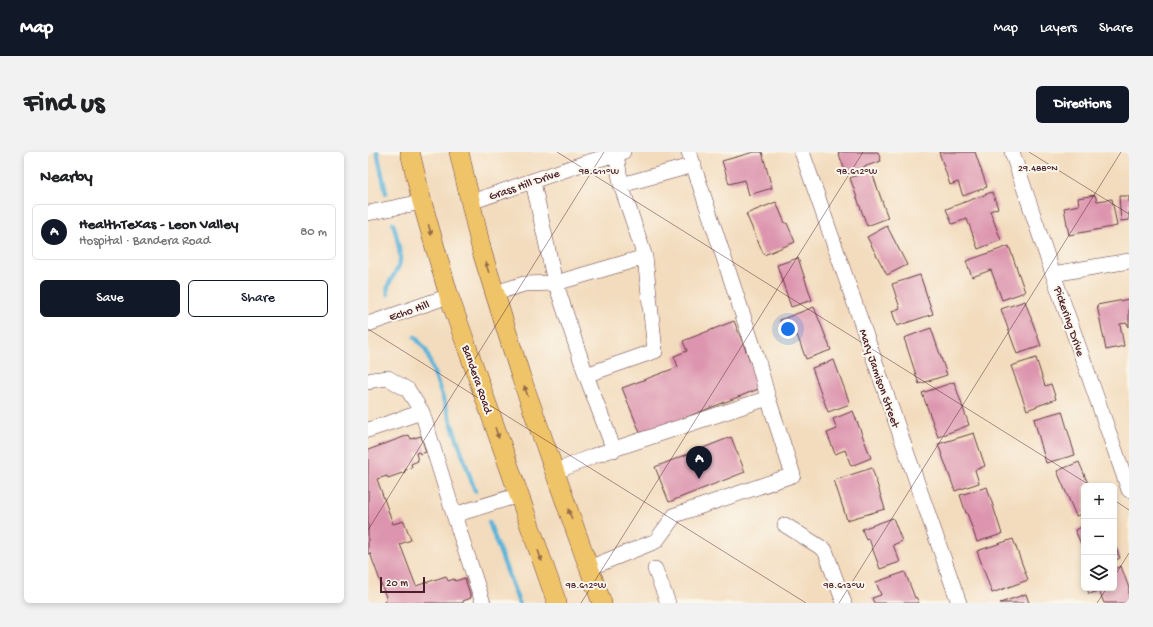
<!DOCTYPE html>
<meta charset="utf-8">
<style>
:root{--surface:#fff;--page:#f2f2f2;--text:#202124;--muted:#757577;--line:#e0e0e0;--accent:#111827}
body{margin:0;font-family:"Gochi Hand",sans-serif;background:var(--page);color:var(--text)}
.controls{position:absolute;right:12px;bottom:12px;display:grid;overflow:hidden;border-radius:6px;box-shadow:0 2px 6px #0003}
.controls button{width:36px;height:36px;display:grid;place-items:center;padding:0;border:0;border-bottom:1px solid var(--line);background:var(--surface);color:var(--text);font:20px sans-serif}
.scale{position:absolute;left:12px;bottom:10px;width:45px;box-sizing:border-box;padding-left:4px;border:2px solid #4a1f2b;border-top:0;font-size:11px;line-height:14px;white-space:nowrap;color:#4a1f2b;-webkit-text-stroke:3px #fbf7ec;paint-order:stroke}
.you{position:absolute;left:420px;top:177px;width:14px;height:14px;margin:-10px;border:3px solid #fff;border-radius:50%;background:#1a73e8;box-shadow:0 0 0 6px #1a73e833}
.badge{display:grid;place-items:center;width:26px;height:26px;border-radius:50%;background:var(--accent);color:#fff;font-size:13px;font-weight:700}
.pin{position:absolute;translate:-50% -33px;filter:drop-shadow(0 1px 2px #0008)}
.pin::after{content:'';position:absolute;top:21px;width:14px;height:12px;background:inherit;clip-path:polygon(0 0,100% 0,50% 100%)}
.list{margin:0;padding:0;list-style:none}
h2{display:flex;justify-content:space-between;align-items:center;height:52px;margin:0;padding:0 16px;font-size:17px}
h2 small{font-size:13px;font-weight:400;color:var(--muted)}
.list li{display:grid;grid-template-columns:26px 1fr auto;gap:12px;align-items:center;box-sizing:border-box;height:56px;margin:0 8px 8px;padding:0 8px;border:1px solid var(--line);border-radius:6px}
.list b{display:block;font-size:15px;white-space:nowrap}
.list p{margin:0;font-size:13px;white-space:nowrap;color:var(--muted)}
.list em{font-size:13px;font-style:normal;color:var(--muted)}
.actions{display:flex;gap:8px;padding:12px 16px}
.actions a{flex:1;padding:9px 0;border:1px solid var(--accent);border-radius:6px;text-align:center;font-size:14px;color:var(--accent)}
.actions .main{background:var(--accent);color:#fff}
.icon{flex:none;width:22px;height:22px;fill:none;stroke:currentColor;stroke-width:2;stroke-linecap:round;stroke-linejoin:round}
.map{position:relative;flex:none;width:761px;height:451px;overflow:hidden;border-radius:6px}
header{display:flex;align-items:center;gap:24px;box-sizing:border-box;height:56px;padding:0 20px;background:var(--accent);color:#fff}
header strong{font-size:19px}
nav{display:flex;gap:22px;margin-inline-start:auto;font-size:14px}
.intro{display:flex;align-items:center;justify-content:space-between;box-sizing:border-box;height:96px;padding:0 24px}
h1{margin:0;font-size:28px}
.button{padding:10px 18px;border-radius:6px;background:var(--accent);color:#fff;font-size:14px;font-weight:700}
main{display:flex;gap:24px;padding:0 24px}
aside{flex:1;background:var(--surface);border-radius:6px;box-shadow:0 2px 6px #0003}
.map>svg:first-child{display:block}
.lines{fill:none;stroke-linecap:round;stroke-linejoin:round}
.stream{stroke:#5cb4d9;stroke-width:4.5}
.building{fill:#dd95af}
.minor-casing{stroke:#633b41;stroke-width:16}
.major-casing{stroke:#633b41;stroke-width:20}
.minor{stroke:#fff;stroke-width:15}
.major{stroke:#efc469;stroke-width:19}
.oneway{fill:#946947}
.ticks{fill:none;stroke:#4a1f2b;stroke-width:1;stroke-opacity:0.45}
.labels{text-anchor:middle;stroke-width:4;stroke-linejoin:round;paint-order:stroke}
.street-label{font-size:12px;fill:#4a1f2b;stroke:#fbf7ec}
.ticks-label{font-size:10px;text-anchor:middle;fill:#4a1f2b;stroke:#fbf7ec;stroke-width:4;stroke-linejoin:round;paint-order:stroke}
</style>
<header>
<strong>Map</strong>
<nav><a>Map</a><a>Layers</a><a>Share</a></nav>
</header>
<div class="intro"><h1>Find us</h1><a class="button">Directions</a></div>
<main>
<aside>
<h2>Nearby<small></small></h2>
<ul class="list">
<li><span class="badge">A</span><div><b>HealthTexas - Leon Valley</b><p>Hospital · Bandera Road</p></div><em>80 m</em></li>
</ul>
<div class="actions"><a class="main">Save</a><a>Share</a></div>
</aside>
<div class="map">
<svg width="761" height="451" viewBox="0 0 761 451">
<rect width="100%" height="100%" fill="#fbf7ec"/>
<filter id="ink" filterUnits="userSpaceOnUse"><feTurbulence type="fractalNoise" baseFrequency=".025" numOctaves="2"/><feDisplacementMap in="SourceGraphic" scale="8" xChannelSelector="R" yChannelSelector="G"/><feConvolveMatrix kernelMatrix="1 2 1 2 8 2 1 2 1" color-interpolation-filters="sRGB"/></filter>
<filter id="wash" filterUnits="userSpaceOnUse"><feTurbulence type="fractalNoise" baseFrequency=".012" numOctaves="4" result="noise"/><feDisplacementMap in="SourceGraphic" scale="16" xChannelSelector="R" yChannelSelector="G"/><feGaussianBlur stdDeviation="0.9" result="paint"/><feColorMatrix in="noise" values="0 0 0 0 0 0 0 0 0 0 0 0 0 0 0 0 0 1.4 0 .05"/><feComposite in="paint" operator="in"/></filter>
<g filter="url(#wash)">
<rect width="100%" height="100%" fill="#f3dcbd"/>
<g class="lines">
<!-- stream -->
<path class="stream" d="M 9,0 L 18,41
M 20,142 C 17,129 31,121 32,109 C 33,98 28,82 25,71
M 47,185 L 58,198 L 107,339
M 121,370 L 151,451"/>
</g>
<g id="blocks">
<!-- building -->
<path class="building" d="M 386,0 L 394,0 L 404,36 L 381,43 L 377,28 L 361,32 L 354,9 Z
M 470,0 L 510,0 L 513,9 L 478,21 Z
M 571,0 L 607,0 L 619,35 L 595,44 L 590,30 L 582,33 Z
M 503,18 L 520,66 L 499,74 L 482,26 Z
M 624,40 L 630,56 L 622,59 L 633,88 L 610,97 L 599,67 L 584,72 L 578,57 Z
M 727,43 L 729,49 L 744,47 L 749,74 L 701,83 L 696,56 L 711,53 L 710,46 Z
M 751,44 L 761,44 L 761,68 L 753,69 Z
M 408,50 L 417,71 L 419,71 L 427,90 L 396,103 L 378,62 Z
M 519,74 L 539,113 L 519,123 L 499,85 Z
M 641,94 L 657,140 L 634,148 L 623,118 L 604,125 L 598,109 Z
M 430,106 L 444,148 L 423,155 L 409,113 Z
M 552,123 L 565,162 L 529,174 L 524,159 L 532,156 L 524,132 Z
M 761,147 L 761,175 L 759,171 L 752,172 L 756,194 L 738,198 L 729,153 Z
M 657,149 L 673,194 L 649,202 L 633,157 Z
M 446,155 L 463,198 L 438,207 L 429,183 L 419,187 L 412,168 Z
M 366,169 L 393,236 L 273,283 L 254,236 L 310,215 L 306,204 L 319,199 L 315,189 Z
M 563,176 L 579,223 L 551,232 L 536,186 Z
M 668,206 L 677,234 L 683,232 L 688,247 L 659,258 L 643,214 Z
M 466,208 L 482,252 L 460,260 L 444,216 Z
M 586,230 L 601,273 L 570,285 L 554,241 Z
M 485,259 L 503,306 L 483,314 L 477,298 L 467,302 L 459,281 L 469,277 L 465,267 Z
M 694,259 L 707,303 L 678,311 L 666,267 Z
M 606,281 L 617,314 L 607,318 L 611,331 L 587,339 L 570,292 Z
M 41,283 L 43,287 L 53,284 L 58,300 L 52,302 L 51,300 L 48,301 L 50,309 L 43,312 L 44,315 L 37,318 L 37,320 L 20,326 L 19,324 L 9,327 L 25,372 L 36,369 L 43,388 L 32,392 L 48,434 L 78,424 L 80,429 L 86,427 L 87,429 L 97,426 L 103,446 L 95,449 L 95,451 L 17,451 L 16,449 L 19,448 L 2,401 L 0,402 L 0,298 Z
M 363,285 L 377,320 L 301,350 L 287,315 Z
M 711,310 L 721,334 L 716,334 L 716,361 L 708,364 L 689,319 Z
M 504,316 L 517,357 L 479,368 L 466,328 Z
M 619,335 L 634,382 L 609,390 L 599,361 L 598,361 L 592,343 Z
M 525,366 L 534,389 L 525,393 L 532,410 L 512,417 L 501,387 L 498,388 L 494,377 Z
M 716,374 L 716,399 L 707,378 Z
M 645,387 L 660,428 L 624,441 L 609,399 Z
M 746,391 L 752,406 L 746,409 Z
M 753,414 L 761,436 L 761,451 L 736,451 L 731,439 L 721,442 L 719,436 L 746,436 L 746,417 Z
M 537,420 L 547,446 L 548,445 L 551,451 L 506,451 L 504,446 L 513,443 L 508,430 Z
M 658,442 L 661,451 L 632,451 Z"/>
</g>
</g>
<g filter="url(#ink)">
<use href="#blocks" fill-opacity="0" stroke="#633b41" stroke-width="1"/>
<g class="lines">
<defs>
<path id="minor" d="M 434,0 L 591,451
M 644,0 L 685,122 L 761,338
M 248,2 L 253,33
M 165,30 L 186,126 L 218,223
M 103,50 L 214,12 L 255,0
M 0,61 L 54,50
M 685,122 L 761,109
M 127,141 L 156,132 L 188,131 L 277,105
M 0,172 L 81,144
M 0,230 L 4,228 L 20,226 L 40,238 L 54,260
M 0,278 L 54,260 L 86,363 L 115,451
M 246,298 L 218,223 L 287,199 L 277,105 L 253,33 L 326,13
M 187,320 L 225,304 L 400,246 L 390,209 L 321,0
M 86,363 L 151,343
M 417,373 L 457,398 L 476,451
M 221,416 L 288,389 L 307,363 L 425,323 L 400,246
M 287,417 L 300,451"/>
<path id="major" d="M 42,0 L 54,50 L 81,144 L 189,451
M 91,0 L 114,100 L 153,225 L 217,405 L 234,451"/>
</defs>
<!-- minor casing -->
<use href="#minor" class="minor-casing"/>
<!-- major casing -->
<use href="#major" class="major-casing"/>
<!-- minor -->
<use href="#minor" class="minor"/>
<!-- major -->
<use href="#major" class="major"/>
</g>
<!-- one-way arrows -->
<defs><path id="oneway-solid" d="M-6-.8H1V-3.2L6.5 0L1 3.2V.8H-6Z"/></defs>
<g class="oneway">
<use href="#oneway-solid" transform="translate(62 78) rotate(74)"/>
<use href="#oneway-solid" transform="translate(119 115) rotate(-108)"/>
<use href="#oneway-solid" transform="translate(158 239) rotate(-109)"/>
<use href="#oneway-solid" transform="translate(129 281) rotate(71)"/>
<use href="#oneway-solid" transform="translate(202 362) rotate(-110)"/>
<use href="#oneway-solid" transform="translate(172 404) rotate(71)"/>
</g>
</g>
<!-- ticks -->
<path class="ticks" d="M 189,0 L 723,334M 661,0 L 761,62M 0,177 L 438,451M 746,348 L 761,358M 0,378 L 236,0M 746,425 L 761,401M 213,451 L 495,0M 471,451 L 753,0M 729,451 L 739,436"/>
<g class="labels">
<!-- street labels -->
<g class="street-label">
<text transform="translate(156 32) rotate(-19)" y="4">Grass Hill Drive</text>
<text transform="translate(41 158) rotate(-19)" y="4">Echo Hill</text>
<text transform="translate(702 169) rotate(71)" y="4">Pickering Drive</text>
<text transform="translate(512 226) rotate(71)" y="4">Mary Jamison Street</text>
<text transform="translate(110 227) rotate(71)" y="4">Bandera Road</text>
</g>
</g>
<g class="ticks-label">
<text x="670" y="19">29.488°N</text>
<text x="231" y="22">98.611°W</text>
<text x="489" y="22">98.612°W</text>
<text x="218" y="436">98.612°W</text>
<text x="476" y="436">98.613°W</text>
</g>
</svg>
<div class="controls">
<button>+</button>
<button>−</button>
<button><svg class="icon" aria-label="layers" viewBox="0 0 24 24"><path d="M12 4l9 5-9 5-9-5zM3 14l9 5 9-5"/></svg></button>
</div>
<div class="scale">20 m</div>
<div class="you"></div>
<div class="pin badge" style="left:331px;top:327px">A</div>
</div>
</main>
